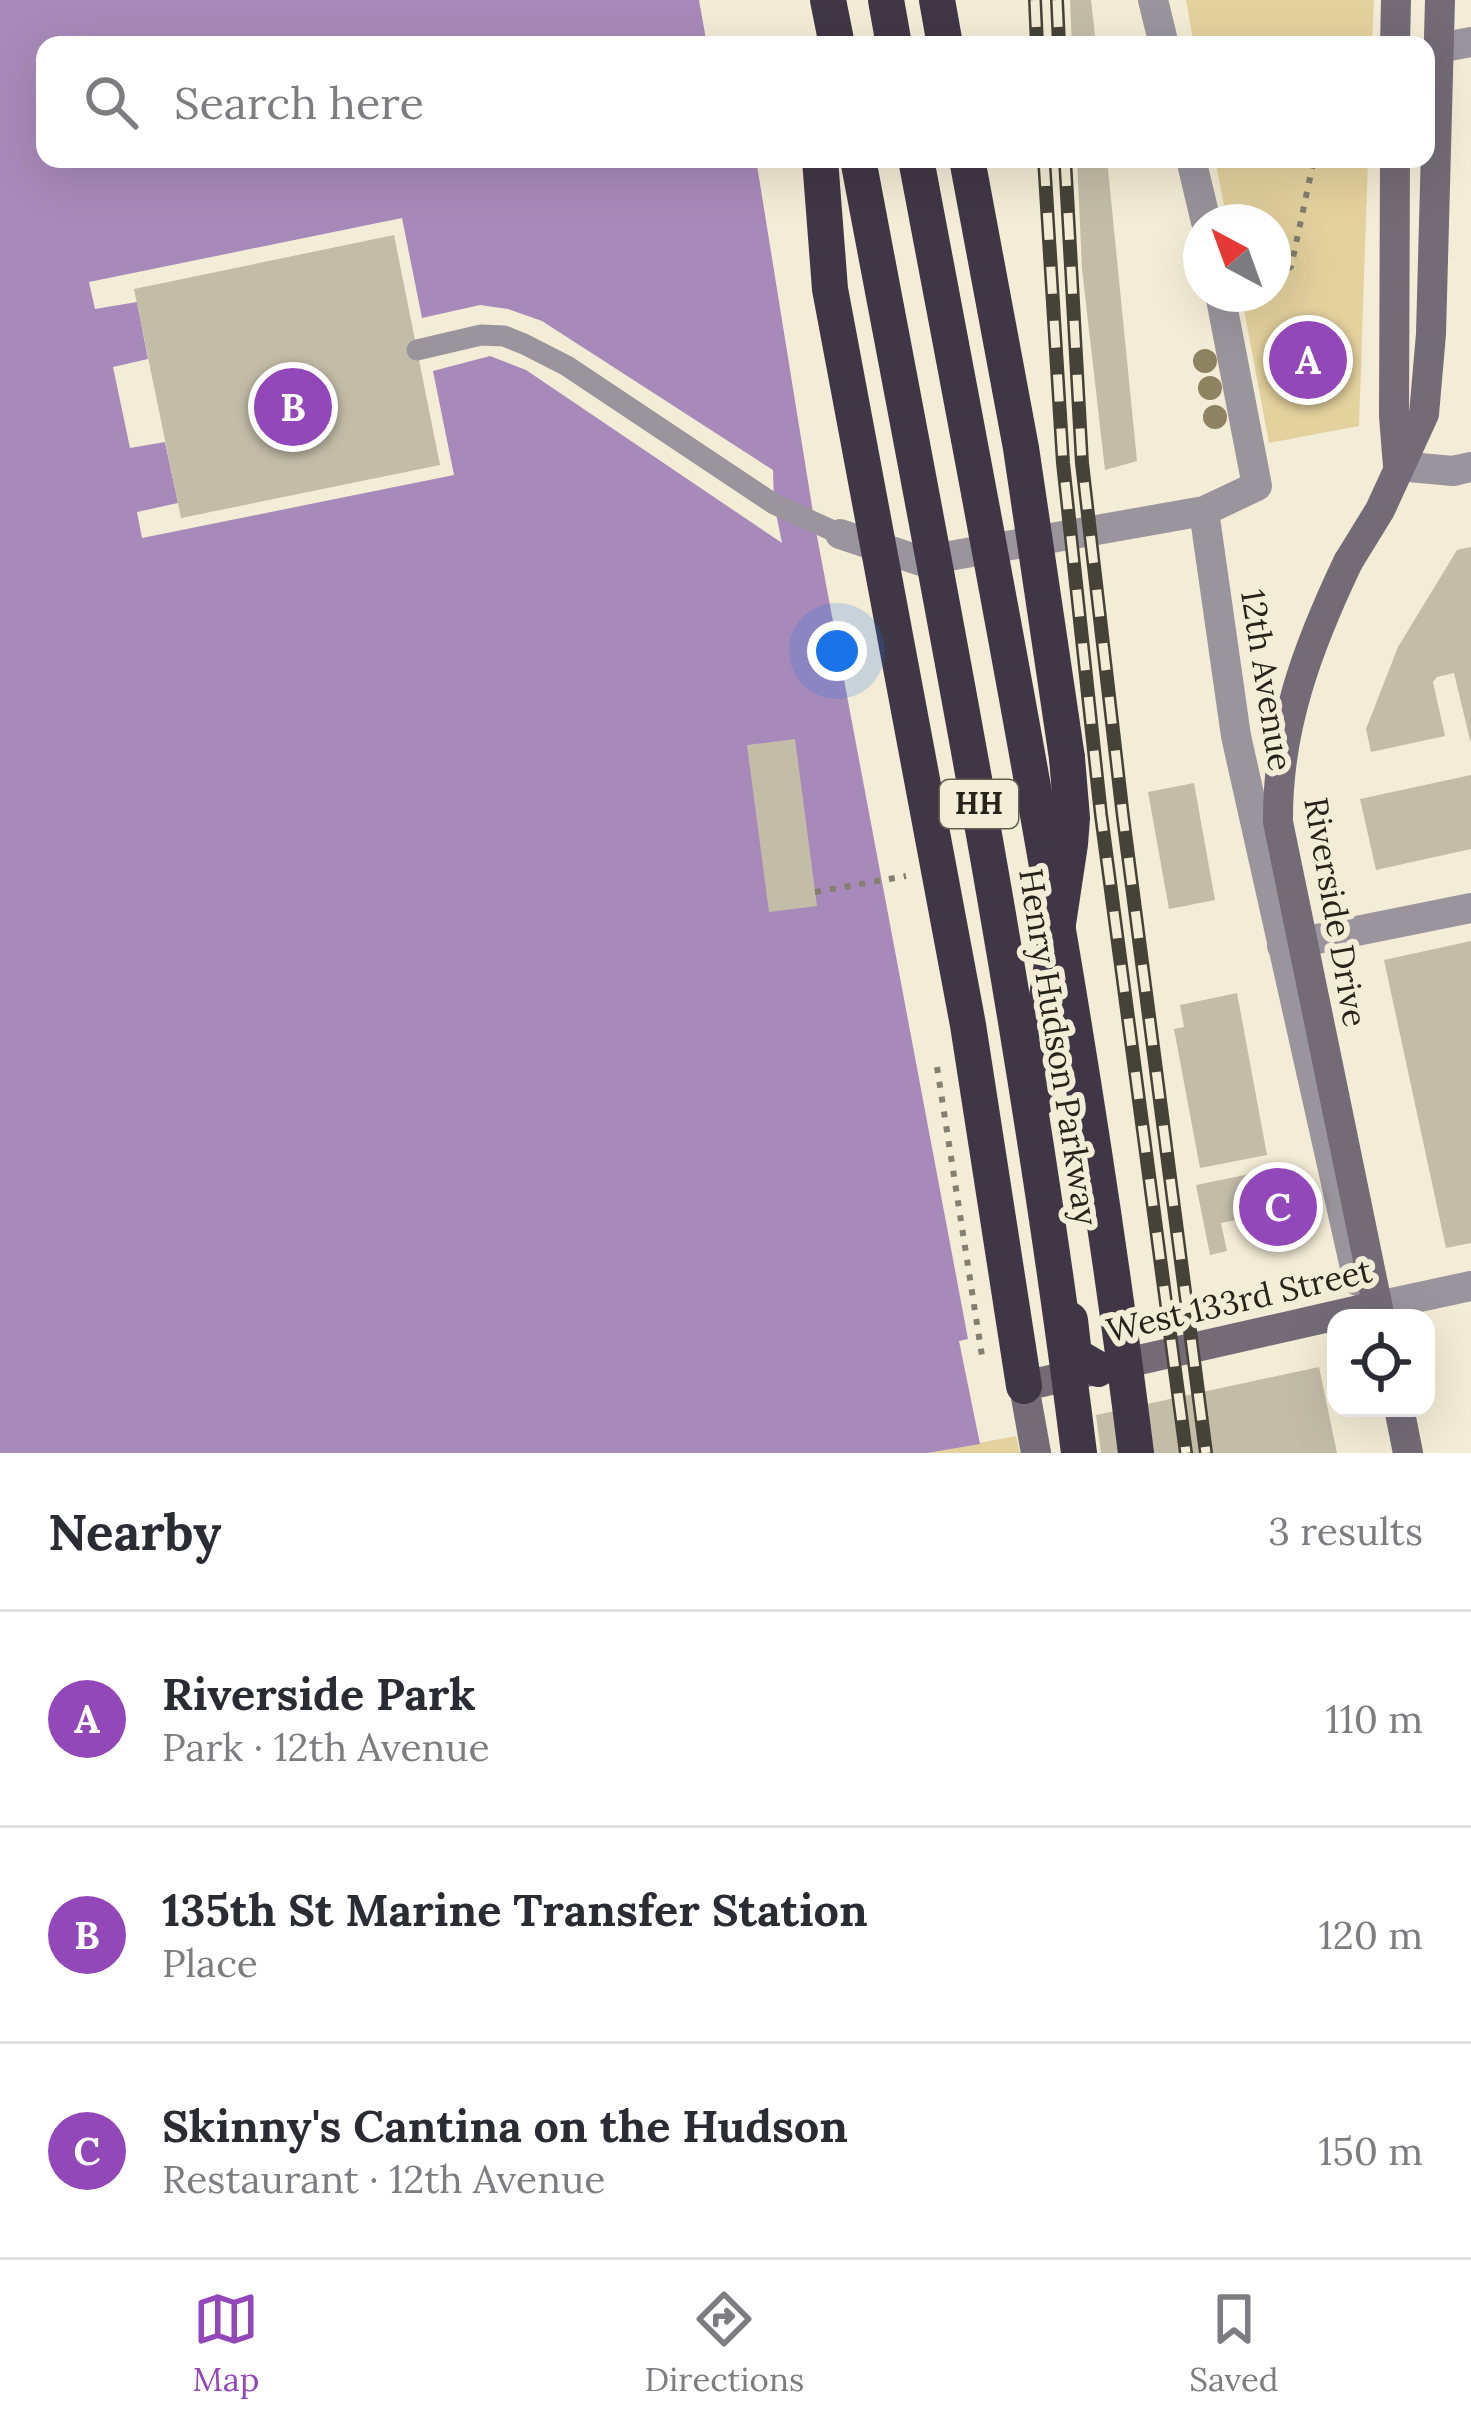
<!DOCTYPE html>
<meta charset="utf-8">
<style>
:root{--surface:#fff;--page:#f2f2f3;--text:#2b2b33;--muted:#7c7c81;--line:#e1e1e2;--accent:#9348ba}
body{margin:0;font-family:Lora,serif;background:var(--page);color:var(--text)}
.controls{position:absolute;right:36px;bottom:36px;display:grid;overflow:hidden;border-radius:24px;box-shadow:0 12px 48px #0002}
.controls button{width:108px;height:108px;display:grid;place-items:center;padding:0;border:0;border-bottom:3px solid var(--line);background:var(--surface);color:var(--text);font:60px sans-serif}
.compass{position:absolute;left:1183px;top:204px;width:108px;height:108px;border-radius:50%;background:var(--surface);box-shadow:0 12px 48px #0002;rotate:319deg}
.you{position:absolute;left:837px;top:651px;width:42px;height:42px;margin:-30px;border:9px solid #fff;border-radius:50%;background:#1a73e8;box-shadow:0 0 0 18px #1a73e833}
.badge{display:grid;place-items:center;width:78px;height:78px;border-radius:50%;background:var(--accent);color:#fff;font-size:39px;font-weight:700}
.pin{position:absolute;translate:-50% -50%;border:6px solid #fff;box-shadow:0 3px 12px #0006}
.list{margin:0;padding:0;list-style:none}
h2{display:flex;justify-content:space-between;align-items:center;height:156px;margin:0;padding:0 48px;font-size:51px}
h2 small{font-size:39px;font-weight:400;color:var(--muted)}
.list li{display:grid;grid-template-columns:78px 1fr auto;gap:36px;align-items:center;box-sizing:border-box;height:216px;padding:0 48px;border-top:3px solid var(--line)}
.list b{display:block;font-size:45px;white-space:nowrap}
.list p{margin:0;font-size:39px;white-space:nowrap;color:var(--muted)}
.list em{font-size:39px;font-style:normal;color:var(--muted)}
.icon{flex:none;width:66px;height:66px;fill:none;stroke:currentColor;stroke-width:2;stroke-linecap:round;stroke-linejoin:round}
.map{position:relative;flex:none;width:1471px;height:1453px;overflow:hidden}
.search{position:absolute;background:var(--surface);box-shadow:0 12px 48px #0002;left:36px;right:36px;top:36px;height:132px;display:flex;align-items:center;gap:30px;box-sizing:border-box;padding:0 42px;border-radius:24px;color:var(--muted);font-size:45px}
.sheet{height:804px;background:var(--surface)}
nav{display:flex;justify-content:space-around;align-items:center;box-sizing:border-box;height:168px;border-top:3px solid var(--line);background:var(--surface);font-size:33px;color:var(--muted)}
nav a{display:grid;justify-items:center;gap:6px}
nav .on{color:var(--accent)}
.map>svg:first-child{display:block}
.green{fill:#e4d29e}
.water{fill:#a88aba}
.pier{fill:#f3ecd6}
.building{fill:#c3bda8}
.lines{fill:none;stroke-linecap:round;stroke-linejoin:round}
.path{stroke:#847f70;stroke-width:6;stroke-dasharray:6 9;stroke-linecap:butt}
.service{stroke:#9a959d;stroke-width:21}
.minor{stroke:#9a959d;stroke-width:30}
.tertiary{stroke:#9a959d;stroke-width:30}
.secondary{stroke:#736c77;stroke-width:30}
.motorway{stroke:#403746;stroke-width:36}
.rail-casing{stroke:#454237;stroke-width:14}
.rail{stroke:#f3ecd6;stroke-width:9;stroke-dasharray:27;stroke-linecap:butt}
.secondary-bridge{stroke:#736c77;stroke-width:30}
.motorway-bridge{stroke:#403746;stroke-width:36}
.tree{fill:#8e8360}
.labels{text-anchor:middle;stroke-width:12;stroke-linejoin:round;paint-order:stroke}
.shield{fill:#f3ecd6;stroke:#645f53;stroke-width:3}
.shield-label{font-size:30px;font-weight:bold;fill:#26231b}
.street-label{font-size:33px;fill:#26231b;stroke:#f3ecd6}
</style>
<div class="map">
<svg width="1471" height="1453" viewBox="0 0 1471 1453">
<rect width="100%" height="100%" fill="#f3ecd6"/>
<!-- green -->
<path class="green" d="M 1186,0 L 1374,0 L 1372,45 L 1194,45 Z
M 1215,159 L 1368,159 L 1359,426 L 1269,443 L 1241,294 L 1273,294 L 1273,222 L 1227,222 Z
M 1016,1436 L 1020,1453 L 928,1453 Z"/>
<!-- water -->
<path class="water" d="M 0,0 L 699,0 L 707,45 L 45,45 L 45,159 L 756,159 L 816,531 L 968,1339 L 959,1341 L 980,1444 L 927,1453 L 0,1453 Z"/>
<!-- pier -->
<path class="pier" d="M 402,218 L 422,318 L 480,305 L 508,309 L 542,321 L 773,470 L 774,504 L 782,543 L 526,370 L 490,356 L 433,371 L 454,475 L 142,538 L 137,512 L 178,503 L 165,442 L 130,448 L 113,367 L 148,359 L 137,302 L 95,309 L 89,282 Z"/>
<!-- building -->
<path class="building" d="M 1070,0 L 1091,0 L 1096,45 L 1072,45 Z
M 1077,159 L 1107,159 L 1137,461 L 1105,470 L 1082,269 Z
M 394,235 L 440,465 L 181,518 L 134,289 Z
M 1471,547 L 1471,744 L 1454,673 L 1437,677 L 1433,682 L 1445,736 L 1371,752 L 1366,729 L 1398,647 L 1457,550 Z
M 795,739 L 817,906 L 769,912 L 747,745 Z
M 1471,775 L 1471,849 L 1376,870 L 1360,799 Z
M 1194,783 L 1215,900 L 1169,909 L 1148,792 Z
M 1471,941 L 1471,1243 L 1446,1248 L 1384,960 Z
M 1237,993 L 1267,1155 L 1200,1168 L 1174,1029 L 1184,1027 L 1180,1005 Z
M 1279,1168 L 1288,1210 L 1221,1223 L 1227,1251 L 1210,1255 L 1196,1185 Z
M 1319,1367 L 1337,1453 L 1101,1453 L 1096,1415 Z"/>
<g class="lines">
<!-- path -->
<path class="path" d="M 1273,274 L 1291,267 L 1314,159
M 815,892 L 906,876
M 937,1067 L 982,1356"/>
<!-- service -->
<path class="service" d="M 417,350 L 481,335 L 504,336 L 524,344 L 567,366 L 774,504 L 840,534"/>
<!-- minor -->
<path class="minor" d="M 1153,0 L 1164,45
M 1439,48 L 1471,42
M 1191,159 L 1206,222
M 1204,511 L 1236,736 L 1358,1281
M 840,534 L 921,561 L 1204,511 L 1257,486 L 1220,294
M 1282,946 L 1471,908
M 1364,1309 L 1471,1286"/>
<!-- tertiary -->
<path class="tertiary" d="M 1398,466 L 1453,471 L 1471,467"/>
<!-- secondary -->
<path class="secondary" d="M 1395,45 L 1396,0
M 1395,159 L 1394,416 L 1398,466
M 1348,562 L 1380,510 L 1424,414 L 1431,334 L 1440,0
M 1399,1408 L 1408,1453
M 1036,1453 L 1024,1386 L 1364,1309"/>
<!-- motorway -->
<path class="motorway" d="M 828,0 L 837,45
M 886,0 L 894,45
M 937,0 L 945,45
M 1038,1099 L 1035,1076 L 1070,844 L 1072,818 L 1067,758
M 1070,1320 L 1074,1355 L 1098,1369"/>
<defs>
<path id="rail" d="M 1035,0 L 1037,45
M 1057,0 L 1059,45
M 1044,159 L 1063,463 L 1101,815 L 1186,1453
M 1065,159 L 1082,463 L 1123,817 L 1206,1453"/>
</defs>
<!-- rail casing -->
<use href="#rail" class="rail-casing"/>
<!-- rail -->
<use href="#rail" class="rail"/>
<!-- secondary-bridge -->
<path class="secondary-bridge" d="M 1348,562 C 1308,646 1277,728 1278,822 L 1380,1318"/>
<!-- motorway-bridge -->
<path class="motorway-bridge" d="M 820,159 L 830,289 L 968,1025 L 1024,1386
M 858,159 C 939,589 1025,1018 1079,1453
M 916,159 C 997,589 1082,1018 1136,1453
M 967,159 L 1021,448 L 1067,758"/>
</g>
<!-- trees -->
<g class="tree">
<circle cx="1205" cy="361" r="12"/>
<circle cx="1210" cy="388" r="12"/>
<circle cx="1215" cy="417" r="12"/>
</g>
<g class="labels">
<!-- shield labels -->
<rect class="shield" x="940" y="780" width="78" height="48" rx="9"/>
<g class="shield-label">
<text x="979" y="814">HH</text>
</g>
<!-- street labels -->
<g class="street-label">
<text transform="translate(1267 680) rotate(81)" y="12">12th Avenue</text>
<text transform="translate(1336 912) rotate(80)" y="12">Riverside Drive</text>
<text transform="translate(1059 1047) rotate(81)" y="12">Henry Hudson Parkway</text>
<text transform="translate(1239 1300) rotate(-13)" y="12">West 133rd Street</text>
</g>
</g>
</svg>
<div class="controls">
<button><svg class="icon" aria-label="locate" viewBox="0 0 24 24"><circle cx="12" cy="12" r="6"/><path d="M12 2v4M12 18v4M2 12h4M18 12h4"/></svg></button>
</div>
<svg class="compass" viewBox="-18 -18 36 36"><path d="M0-13l5 13h-10z" fill="#e53935"/><path d="M0 13l5-13h-10z" fill="#7c7c81"/></svg>
<div class="you"></div>
<div class="pin badge" style="left:1308px;top:360px">A</div>
<div class="pin badge" style="left:293px;top:407px">B</div>
<div class="pin badge" style="left:1278px;top:1207px">C</div>
<div class="search"><svg class="icon" aria-label="search" viewBox="0 0 24 24"><circle cx="10" cy="10" r="6"/><path d="M15 15l6 6"/></svg>Search here</div>
</div>
<section class="sheet">
<h2>Nearby<small>3 results</small></h2>
<ul class="list">
<li><span class="badge">A</span><div><b>Riverside Park</b><p>Park · 12th Avenue</p></div><em>110 m</em></li>
<li><span class="badge">B</span><div><b>135th St Marine Transfer Station</b><p>Place</p></div><em>120 m</em></li>
<li><span class="badge">C</span><div><b>Skinny's Cantina on the Hudson</b><p>Restaurant · 12th Avenue</p></div><em>150 m</em></li>
</ul>
</section>
<nav>
<a class="on"><svg class="icon" aria-label="map" viewBox="0 0 24 24"><path d="M3 6l6-2 6 2 6-2v14l-6 2-6-2-6 2zM9 4v14M15 6v14"/></svg>Map</a>
<a><svg class="icon" aria-label="directions" viewBox="0 0 24 24"><path d="M12 3l9 9-9 9-9-9zM9 14v-3h6M13 9l2 2-2 2"/></svg>Directions</a>
<a><svg class="icon" aria-label="saved" viewBox="0 0 24 24"><path d="M7 4h10v16l-5-4-5 4z"/></svg>Saved</a>
</nav>
